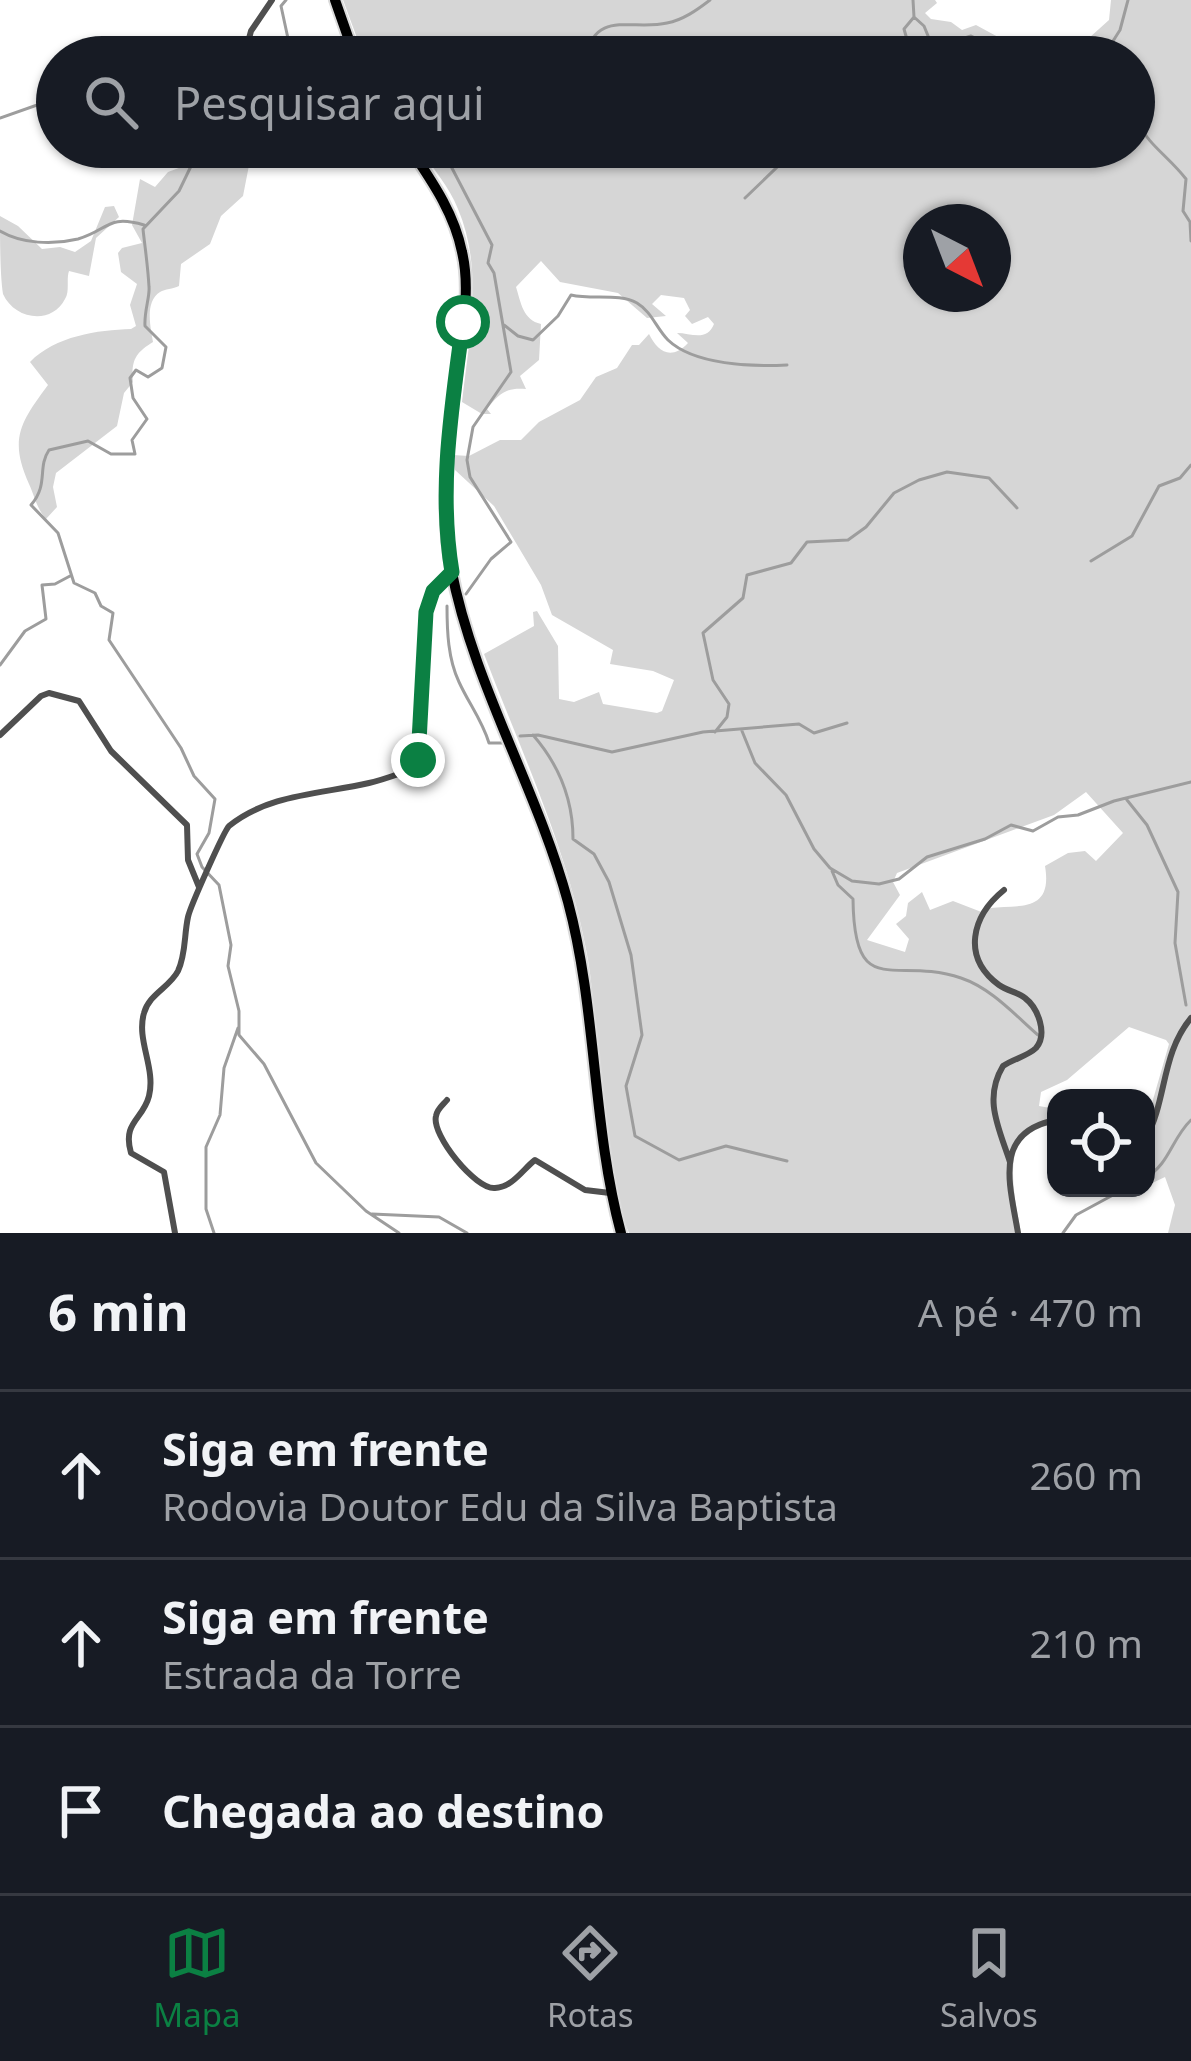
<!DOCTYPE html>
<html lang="pt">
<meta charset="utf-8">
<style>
:root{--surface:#171b24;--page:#242831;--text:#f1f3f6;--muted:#9ea1a6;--line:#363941;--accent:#0b8043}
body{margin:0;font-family:"Noto Sans",sans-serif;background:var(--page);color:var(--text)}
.controls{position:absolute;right:36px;bottom:36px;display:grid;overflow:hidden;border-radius:24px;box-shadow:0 3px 9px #0004}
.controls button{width:108px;height:108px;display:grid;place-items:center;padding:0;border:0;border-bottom:3px solid var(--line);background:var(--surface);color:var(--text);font:60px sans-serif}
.compass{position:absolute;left:903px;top:204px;width:108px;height:108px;border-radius:50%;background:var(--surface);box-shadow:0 3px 9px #0004;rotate:138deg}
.stop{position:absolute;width:36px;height:36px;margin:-27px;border:9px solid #0b8043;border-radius:50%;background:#fff}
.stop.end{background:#0b8043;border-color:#fff;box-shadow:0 3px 12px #0008}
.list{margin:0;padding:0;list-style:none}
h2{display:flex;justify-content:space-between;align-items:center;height:156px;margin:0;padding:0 48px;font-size:51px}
h2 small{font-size:39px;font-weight:400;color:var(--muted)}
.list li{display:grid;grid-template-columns:78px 1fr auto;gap:36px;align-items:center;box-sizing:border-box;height:168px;padding:0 48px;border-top:3px solid var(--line)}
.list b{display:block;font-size:45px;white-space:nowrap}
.list p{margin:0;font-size:39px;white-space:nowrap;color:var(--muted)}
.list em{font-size:39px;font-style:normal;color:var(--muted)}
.icon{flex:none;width:66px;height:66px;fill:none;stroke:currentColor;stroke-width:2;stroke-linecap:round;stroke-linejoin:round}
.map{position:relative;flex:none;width:1191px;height:1233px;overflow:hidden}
.search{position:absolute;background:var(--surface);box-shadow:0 3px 9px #0004;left:36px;right:36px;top:36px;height:132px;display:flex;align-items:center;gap:30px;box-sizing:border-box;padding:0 42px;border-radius:66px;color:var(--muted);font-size:45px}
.sheet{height:660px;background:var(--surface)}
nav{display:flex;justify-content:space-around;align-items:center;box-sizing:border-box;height:168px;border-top:3px solid var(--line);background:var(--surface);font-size:33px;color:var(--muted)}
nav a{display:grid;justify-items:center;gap:6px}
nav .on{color:var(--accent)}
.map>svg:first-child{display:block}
.green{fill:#d6d6d6;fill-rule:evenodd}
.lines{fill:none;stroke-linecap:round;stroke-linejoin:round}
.stream{stroke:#9d9d9d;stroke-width:3}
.primary-casing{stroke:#dbdbdb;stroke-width:14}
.minor{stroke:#4f4f4f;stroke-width:6}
.primary{stroke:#000;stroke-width:10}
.route{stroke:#0b8043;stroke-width:15}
</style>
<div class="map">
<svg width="1191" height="1233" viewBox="0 0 1191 1233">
<rect width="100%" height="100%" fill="#fff"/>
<!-- green -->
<path class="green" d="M 343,0 L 935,0 L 937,3 L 925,13 L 931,19 L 951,22 L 962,30 L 976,25 L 1011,44 L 1031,46 L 1089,38 L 1109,20 L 1111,0 L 1191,0 L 1191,1233 L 1168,1233 L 1175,1205 L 1165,1177 L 1146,1186 L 1146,1124 L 1169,1044 L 1166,1040 L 1129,1027 L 1067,1080 L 1041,1092 L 1039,1106 L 1056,1109 L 1056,1125 C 995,1124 1015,1196 1021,1233 L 629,1233 C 597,1161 601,1040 588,960 C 570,854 522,754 484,654 L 534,626 L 533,612 L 537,611 L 558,646 L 559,699 L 574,702 L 599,692 L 603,704 L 657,713 L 662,711 L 674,680 L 653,671 L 610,664 L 613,650 L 552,615 L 541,585 L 494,506 L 455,470 L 453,455 L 469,456 L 500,440 L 521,440 L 539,422 L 580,400 L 596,377 L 617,368 L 632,345 L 639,345 L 649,334 C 657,350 670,362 688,343 L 677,333 C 691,333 707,342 714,324 L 708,317 L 692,324 L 685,316 L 690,310 L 684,298 L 661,295 L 652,304 L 666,316 L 647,318 L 618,293 L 560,282 L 541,261 L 516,287 C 521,303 523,320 541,324 L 539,360 L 520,376 L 526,389 C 506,387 499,394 487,409 L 491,414 L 482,414 L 462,402 C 469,339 484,270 458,209 C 449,186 432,168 419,147 L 1134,147 L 1134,57 L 364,57 ZM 921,222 L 993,222 L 993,294 L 921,294 ZM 1086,792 L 1123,833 L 1096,861 L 1085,851 L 1068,853 L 1045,866 C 1053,913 1019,905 990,908 L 984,913 L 953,901 L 930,910 L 922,892 L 908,903 L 906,916 L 896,924 L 909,939 L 905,952 L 867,940 L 900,895 L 893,882 L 897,873 L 1054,815 Z
M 190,147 L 245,147 L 252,150 L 243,196 L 221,216 L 210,244 L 181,264 L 179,286 C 173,289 165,289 160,292 C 144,302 151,329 153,342 C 135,353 131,361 133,382 L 124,393 L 117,426 L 56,473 L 53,487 L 57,507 L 46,519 C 36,507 35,497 29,484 C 9,439 20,423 48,385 L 30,362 C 55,336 98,330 131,329 L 136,326 L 130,305 L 137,284 L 121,272 L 118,253 L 122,248 L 142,243 L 132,225 L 140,179 L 155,187 L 168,172 L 187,165 Z
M 114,206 L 119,217 L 96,238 L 89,276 L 69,271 C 66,280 70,291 65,299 C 51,326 14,319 3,294 C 0,274 0,239 0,216 L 18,226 L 42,249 L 60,247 L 75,252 L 91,241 L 105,207 Z"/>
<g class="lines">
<!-- stream -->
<path class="stream" d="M 286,0 L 281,6 L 292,57
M 914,17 L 924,26 L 933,48 L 971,36 L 996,48 L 1030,56 L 1060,50 L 1094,56 L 1107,50 L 1129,57
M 1108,49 L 1120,30 L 1128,0
M 586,57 C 595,9 633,31 667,23 C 683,20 697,10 710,0
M 912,57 L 904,29 L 914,17 L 913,0
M 1134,62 L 1144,80 C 1119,130 1160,145 1186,179 L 1183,211 L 1190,222 L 1191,241
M 0,118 L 57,98
M 257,147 L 230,156 L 194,160 L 179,191 L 143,229 C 145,248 148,267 149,287 C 150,297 144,311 145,326 L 166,347 L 162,368 L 148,377 L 136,370 L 130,378 L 133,398 L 147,419 L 132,440 L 135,454 L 111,454 L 88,441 L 49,450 C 37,468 49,484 31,505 L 58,533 L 74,583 L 95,593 L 101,606 L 113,613 L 109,640 L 181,748 L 194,776 L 215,799 L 209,833 L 197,854 L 202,867 L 219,885 L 231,945 L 228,966 L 239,1011 L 239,1035 L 264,1064 L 316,1163 L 366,1211 L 399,1233
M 268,147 L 268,155 C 279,159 301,157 308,147
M 441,147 L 492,245 L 488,263 L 494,273 L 511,372 L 473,427 L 467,460 L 470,477 L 511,542 L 491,559 L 466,594
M 745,198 L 798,147
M 0,231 C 22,244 53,245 78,239 C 109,230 107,214 144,225
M 504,325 L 518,336 L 533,340 L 558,316 L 571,295 C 592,300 619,293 637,303 C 652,312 656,328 668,340 C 694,365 753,367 787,365
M 1091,561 L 1132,536 L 1159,486 L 1180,478 L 1191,465
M 447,606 C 447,631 448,659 459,682 C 469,704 482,720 489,743 L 502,743
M 0,665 L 25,631 L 46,619 L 42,585 L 55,584 L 70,576
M 742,731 L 755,763 L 786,795 L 814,849 L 830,868 L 852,881 L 879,884 L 899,879 L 927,857 L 985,839 L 1011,825 L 1033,831 L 1058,817 L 1078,815 L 1114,801 L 1191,782
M 715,732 L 727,717 L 729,704 L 713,680 L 703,633 L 743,598 L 747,575 L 791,563 L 807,542 L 848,540 L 866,527 L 894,493 L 919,480 L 947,472 L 989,478 L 1017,508
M 533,735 C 560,766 573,799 573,839 L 594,854 L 609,882 L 631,955 L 642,1035 L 626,1086 L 635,1136 L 679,1160 L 726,1146 L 787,1161
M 520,736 L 538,735 L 612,752 L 703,732 L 799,724 L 814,733 L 847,723
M 1127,800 L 1147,825 L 1178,892 L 1175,943 L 1186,1005
M 832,871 L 838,885 L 853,899 C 854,1003 894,955 961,978 C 991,988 1015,1015 1038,1035
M 1146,1177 C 1169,1165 1172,1138 1191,1120
M 372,1214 L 439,1217 L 467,1233
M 214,1233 L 206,1209 L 206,1147 L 220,1115 L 224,1068 L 238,1028
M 1063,1233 L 1076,1215 L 1126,1188"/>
<defs>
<path id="primary" d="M 335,0 L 355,57
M 409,147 C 431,180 454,212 462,252 C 471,290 462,330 457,369 C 449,435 439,501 451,568 C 473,684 537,788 568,902 C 597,1010 592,1125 621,1233"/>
</defs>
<!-- primary casing -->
<use href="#primary" class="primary-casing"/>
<!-- minor -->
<path class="minor" d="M 244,57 L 251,31 L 272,0
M 0,735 L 41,696 L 49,693 L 79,701 L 111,751 L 187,825 L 188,860 L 199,887
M 1004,890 C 972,916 961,957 999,985 C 1007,991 1018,992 1025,998 C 1038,1008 1048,1034 1036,1048 C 1028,1056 1013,1059 1003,1066 C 983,1099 999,1128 1010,1162
M 447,1100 C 443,1105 437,1109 436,1116 C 431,1135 476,1190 495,1188 C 513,1187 523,1169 535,1160 L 585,1190 L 610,1193
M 1146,1138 C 1167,1100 1161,1054 1191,1018
M 175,1233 L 164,1172 L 131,1153 C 122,1122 143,1120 149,1096 C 156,1068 136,1040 144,1013 C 149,994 170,987 178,971 C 186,954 184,935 188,917 C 190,907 224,831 229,826 C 268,794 322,794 369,783 C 383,780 398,774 413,769 L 417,760 L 426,612 L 433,591 L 450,573
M 1018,1233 C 1010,1185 992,1132 1056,1120"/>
<!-- primary -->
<use href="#primary" class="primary"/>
</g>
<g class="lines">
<!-- route -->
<path class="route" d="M 418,760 L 426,612 L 433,591 L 452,572 C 438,488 452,406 463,322"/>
</g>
</svg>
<div class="controls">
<button><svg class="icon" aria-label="locate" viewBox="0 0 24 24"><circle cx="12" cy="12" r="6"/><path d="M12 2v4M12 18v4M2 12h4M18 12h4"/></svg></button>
</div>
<svg class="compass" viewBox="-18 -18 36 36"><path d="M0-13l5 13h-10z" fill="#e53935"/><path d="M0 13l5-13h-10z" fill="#9ea1a6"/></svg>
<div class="stop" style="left:463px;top:322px"></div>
<div class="stop end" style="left:418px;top:760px"></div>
<div class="search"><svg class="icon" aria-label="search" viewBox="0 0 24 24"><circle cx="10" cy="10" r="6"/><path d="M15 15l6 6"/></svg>Pesquisar aqui</div>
</div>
<section class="sheet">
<h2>6 min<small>A pé · 470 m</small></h2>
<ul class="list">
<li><svg class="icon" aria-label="ahead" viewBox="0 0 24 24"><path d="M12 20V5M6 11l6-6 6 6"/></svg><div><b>Siga em frente</b><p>Rodovia Doutor Edu da Silva Baptista</p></div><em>260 m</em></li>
<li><svg class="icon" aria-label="ahead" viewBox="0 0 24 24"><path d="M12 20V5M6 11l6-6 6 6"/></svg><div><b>Siga em frente</b><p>Estrada da Torre</p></div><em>210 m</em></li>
<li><svg class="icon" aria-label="arrive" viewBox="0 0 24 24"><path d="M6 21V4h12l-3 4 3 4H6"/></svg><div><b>Chegada ao destino</b></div></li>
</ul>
</section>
<nav>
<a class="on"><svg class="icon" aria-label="map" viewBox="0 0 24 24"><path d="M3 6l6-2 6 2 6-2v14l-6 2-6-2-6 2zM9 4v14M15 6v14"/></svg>Mapa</a>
<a><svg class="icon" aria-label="directions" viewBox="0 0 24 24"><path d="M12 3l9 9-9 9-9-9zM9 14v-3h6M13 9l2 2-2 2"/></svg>Rotas</a>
<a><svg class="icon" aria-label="saved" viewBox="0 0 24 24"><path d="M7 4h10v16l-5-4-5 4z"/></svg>Salvos</a>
</nav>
